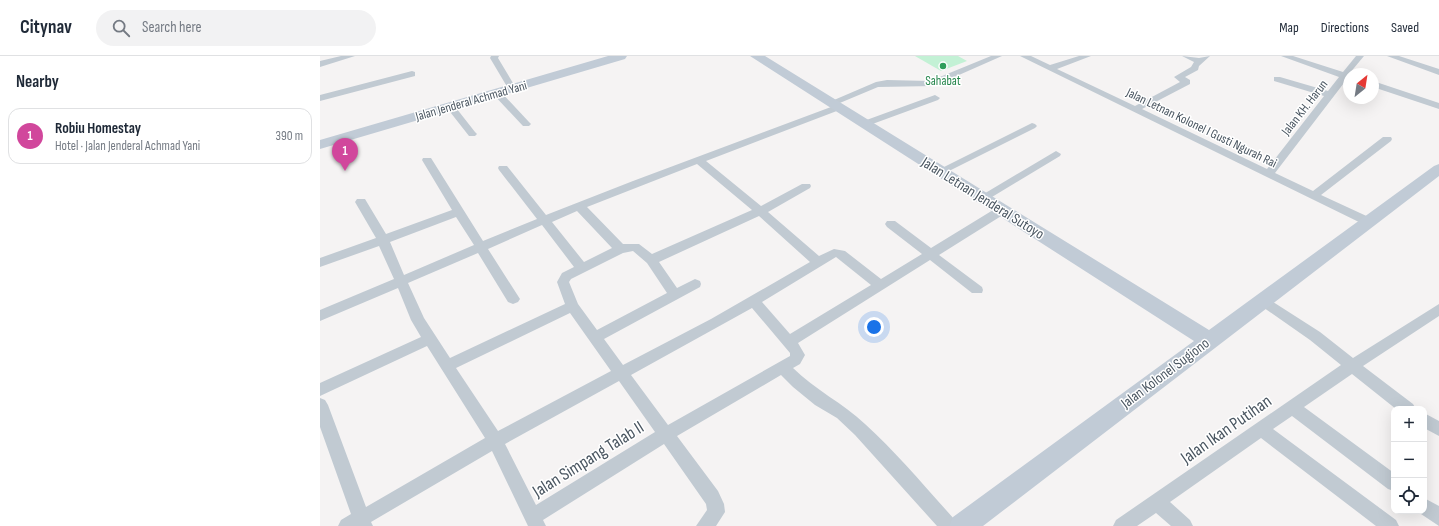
<!DOCTYPE html>
<meta charset="utf-8">
<style>
:root{--surface:#fff;--page:#f2f2f3;--text:#1f2937;--muted:#747a83;--line:#e0e1e3;--accent:#b45309}
body{margin:0;font-family:"Sofia Sans Condensed",sans-serif;background:var(--page);color:var(--text)}
.controls{position:absolute;right:12px;bottom:12px;display:grid;overflow:hidden;border-radius:8px;box-shadow:0 4px 16px #0002}
.controls button{width:36px;height:36px;display:grid;place-items:center;padding:0;border:0;border-bottom:1px solid var(--line);background:var(--surface);color:var(--text);font:20px sans-serif}
.compass{position:absolute;left:1023px;top:12px;width:36px;height:36px;border-radius:50%;background:var(--surface);box-shadow:0 4px 16px #0002;rotate:30deg}
.you{position:absolute;left:554px;top:271px;width:14px;height:14px;margin:-10px;border:3px solid #fff;border-radius:50%;background:#1a73e8;box-shadow:0 0 0 6px #1a73e833}
.badge{display:grid;place-items:center;width:26px;height:26px;border-radius:50%;background:var(--accent);color:#fff;font-size:13px;font-weight:700}
.pin{position:absolute;translate:-50% -33px;filter:drop-shadow(0 1px 2px #0008)}
.pin::after{content:'';position:absolute;top:21px;width:14px;height:12px;background:inherit;clip-path:polygon(0 0,100% 0,50% 100%)}
.list{margin:0;padding:0;list-style:none}
h2{display:flex;justify-content:space-between;align-items:center;height:52px;margin:0;padding:0 16px;font-size:17px}
h2 small{font-size:13px;font-weight:400;color:var(--muted)}
.list li{display:grid;grid-template-columns:26px 1fr auto;gap:12px;align-items:center;box-sizing:border-box;height:56px;margin:0 8px 8px;padding:0 8px;border:1px solid var(--line);border-radius:12px}
.list b{display:block;font-size:15px;white-space:nowrap}
.list p{margin:0;font-size:13px;white-space:nowrap;color:var(--muted)}
.list em{font-size:13px;font-style:normal;color:var(--muted)}
.icon{flex:none;width:22px;height:22px;fill:none;stroke:currentColor;stroke-width:2;stroke-linecap:round;stroke-linejoin:round}
.map{position:relative;flex:none;width:1119px;height:470px;overflow:hidden}
header{display:flex;align-items:center;gap:24px;box-sizing:border-box;height:56px;padding:0 20px;background:var(--surface);border-bottom:1px solid var(--line)}
header strong{font-size:19px}
nav{display:flex;gap:22px;margin-inline-start:auto;font-size:14px}
.search{width:280px;height:36px;background:var(--page);display:flex;align-items:center;gap:10px;box-sizing:border-box;padding:0 14px;border-radius:22px;color:var(--muted);font-size:15px}
main{display:flex}
aside{flex:1;background:var(--surface)}
.map>svg:first-child{display:block}
.green{fill:#c3f1d5}
.lines{fill:none;stroke-linecap:round;stroke-linejoin:round}
.minor{fill:#c1cad2;fill-rule:evenodd}
.secondary{fill:#c1cbd6;fill-rule:evenodd}
.leisure-dot{fill:#2e9e5b;stroke:#fff;stroke-width:1.5}
.labels{text-anchor:middle;stroke-width:3;stroke-linejoin:round;paint-order:stroke}
.far-leisure-label{font-size:13px;fill:#27864d;stroke:#fff}
.far-street-label{font-size:13px;fill:#4a5661;stroke:#fff}
.street-label{font-size:15px;fill:#4a5661;stroke:#fff}
.near-street-label{font-size:18px;fill:#4a5661;stroke:#fff}
</style>
<header>
<strong>Citynav</strong>
<div class="search"><svg class="icon" aria-label="search" viewBox="0 0 24 24"><circle cx="10" cy="10" r="6"/><path d="M15 15l6 6"/></svg>Search here</div>
<nav><a>Map</a><a>Directions</a><a>Saved</a></nav>
</header>
<main>
<aside>
<h2>Nearby<small></small></h2>
<ul class="list">
<li><span class="badge" style="background:#d1479c">1</span><div><b>Robiu Homestay</b><p>Hotel · Jalan Jenderal Achmad Yani</p></div><em>390 m</em></li>
</ul>
</aside>
<div class="map">
<svg width="1119" height="470" viewBox="0 0 1119 470">
<rect width="100%" height="100%" fill="#f5f3f3"/>
<!-- green -->
<path class="green" d="M 595,0 L 638,0 L 647,5 L 621,15 Z"/>
<g class="lines">
<!-- minor -->
<path class="minor" d="M 21,0 L 35,0 L 0,11 L 0,5 Z
M 171,0 L 179,0 L 178,2 L 196,32 L 195,34 L 189,34 L 170,2 Z
M 671,0 L 682,0 L 614,30 L 558,31 L 515,49 L 512,50 L 507,47 L 556,26 L 567,24 L 610,25 Z
M 700,0 L 711,0 L 730,9 L 759,0 L 771,0 L 737,13 L 815,50 L 860,26 L 854,21 L 871,11 L 874,6 L 862,0 L 879,2 L 890,0 L 879,10 L 878,14 L 865,21 L 870,24 L 870,28 L 822,53 L 947,113 L 1004,40 L 954,25 L 954,21 L 960,21 L 1008,35 L 1019,21 L 961,0 L 973,0 L 1023,16 L 1036,0 L 1044,0 L 1029,18 L 1029,24 L 1027,23 L 955,117 L 993,135 L 1063,81 L 1071,81 L 1072,83 L 1071,85 L 1001,139 L 1053,163 L 1055,166 L 1053,169 L 1045,169 Z
M 1067,0 L 1079,0 L 1119,13 L 1119,19 Z
M 92,15 L 95,16 L 95,20 L 0,45 L 0,39 Z
M 1053,25 L 1119,47 L 1119,53 L 1053,31 Z
M 176,33 L 179,34 L 209,66 L 211,68 L 209,70 L 203,70 L 173,38 L 171,36 Z
M 615,39 L 620,42 L 618,44 L 547,70 L 544,71 L 539,68 L 541,66 Z
M 130,47 L 133,48 L 155,76 L 157,78 L 155,80 L 149,80 L 127,52 L 125,50 Z
M 519,48 L 522,49 L 522,53 L 386,105 L 441,150 L 482,128 L 490,128 L 491,130 L 490,132 L 448,156 L 499,200 L 514,193 L 525,195 L 561,223 L 602,198 L 567,171 L 565,168 L 567,165 L 575,165 L 611,192 L 678,151 L 686,151 L 688,154 L 686,157 L 619,199 L 662,231 L 663,234 L 662,237 L 652,237 L 610,204 L 478,287 L 485,299 L 480,308 L 473,312 C 495,334 523,347 545,368 C 577,397 606,432 635,464 L 638,470 L 617,470 L 535,379 L 517,362 L 495,349 L 473,331 L 461,319 L 357,380 L 398,435 L 404,448 L 405,456 L 396,470 L 376,470 L 387,454 L 386,448 L 344,388 L 223,464 L 226,470 L 208,470 L 172,395 L 51,466 L 53,470 L 18,470 L 21,464 L 31,458 L 0,371 L 0,342 L 5,344 L 8,349 L 46,451 L 165,382 L 107,290 L 0,340 L 0,327 L 101,281 L 91,264 L 78,232 L 0,265 L 0,254 L 74,223 L 59,190 L 0,211 L 0,202 L 56,182 L 35,146 L 37,143 L 45,143 L 66,178 L 132,154 L 102,104 L 103,102 L 111,102 L 163,185 L 217,163 L 179,114 L 178,112 L 179,110 L 187,110 L 226,159 L 313,125 ZM 377,108 L 432,154 L 332,198 L 319,188 L 303,188 L 267,151 ZM 257,155 L 292,192 L 264,206 L 232,166 ZM 439,160 L 490,206 L 391,263 L 303,309 L 284,283 L 380,231 L 381,228 L 380,225 L 375,223 L 357,232 L 339,206 ZM 136,161 L 154,189 L 84,219 L 70,186 ZM 222,169 L 254,211 L 242,217 L 237,226 L 245,248 L 130,302 L 104,262 L 88,227 L 158,197 L 188,246 L 193,248 L 198,246 L 200,243 L 168,193 ZM 313,195 L 327,207 L 347,237 L 277,274 L 258,248 L 249,226 L 251,223 L 303,197 ZM 516,201 L 551,229 L 470,278 L 442,246 ZM 432,252 L 470,297 L 470,300 L 348,369 L 311,319 ZM 250,257 L 291,315 L 178,375 L 136,312 ZM 299,325 L 335,376 L 216,449 L 185,388 Z
M 712,67 L 715,68 L 717,70 L 715,72 L 625,117 L 617,117 L 616,115 Z
M 736,95 L 741,98 L 740,100 L 667,144 L 663,146 L 657,142 Z
M 942,239 L 1000,276 L 1033,302 L 1119,248 L 1119,260 L 1043,310 L 1093,348 L 1096,353 L 1076,353 L 1032,318 L 984,351 L 1074,417 L 1074,435 L 1068,433 L 972,360 L 953,373 L 1076,464 L 1079,470 L 1056,470 L 941,382 L 850,446 L 870,464 L 873,470 L 851,470 L 836,457 L 817,470 L 793,470 L 796,464 L 1021,309 L 990,284 L 937,247 L 935,244 L 937,241 Z
M 1104,357 L 1119,365 L 1119,380 L 1104,372 Z
M 1104,442 L 1119,450 L 1119,470 L 1098,456 L 1104,455 Z"/>
<!-- secondary -->
<path class="secondary" d="M 288,0 L 307,0 L 305,3 L 0,93 L 0,84 Z
M 430,0 L 445,0 L 889,274 L 1114,110 L 1119,108 L 1119,120 L 663,470 L 629,470 L 633,461 L 874,285 Z"/>
</g>
<!-- markers -->
<circle class="leisure-dot" cx="623" cy="10" r="4"/>
<g class="labels">
<!-- far-leisure labels -->
<g class="far-leisure-label">
<text x="623" y="29">Sahabat</text>
</g>
<!-- far-street labels -->
<g class="far-street-label">
<text transform="translate(151 44) rotate(-16)" y="5">Jalan Jenderal Achmad Yani</text>
<text transform="translate(984 51) rotate(-52)" y="5">Jalan KH. Harun</text>
<text transform="translate(882 71) rotate(26)" y="5">Jalan Letnan Kolonel I Gusti Ngurah Rai</text>
</g>
<!-- street labels -->
<g class="street-label">
<text transform="translate(663 142) rotate(32)" y="5">Jalan Letnan Jenderal Sutoyo</text>
<text transform="translate(845 317) rotate(-37)" y="5">Jalan Kolonel Sugiono</text>
</g>
<!-- near-street labels -->
<g class="near-street-label">
<text transform="translate(906 373) rotate(-35)" y="6">Jalan Ikan Putihan</text>
<text transform="translate(268 403) rotate(-32)" y="6">Jalan Simpang Talab II</text>
</g>
</g>
</svg>
<div class="controls">
<button>+</button>
<button>−</button>
<button><svg class="icon" aria-label="locate" viewBox="0 0 24 24"><circle cx="12" cy="12" r="6"/><path d="M12 2v4M12 18v4M2 12h4M18 12h4"/></svg></button>
</div>
<svg class="compass" viewBox="-18 -18 36 36"><path d="M0-13l5 13h-10z" fill="#e53935"/><path d="M0 13l5-13h-10z" fill="#747a83"/></svg>
<div class="you"></div>
<div class="pin badge" style="left:25px;top:115px;background:#d1479c">1</div>
</div>
</main>
